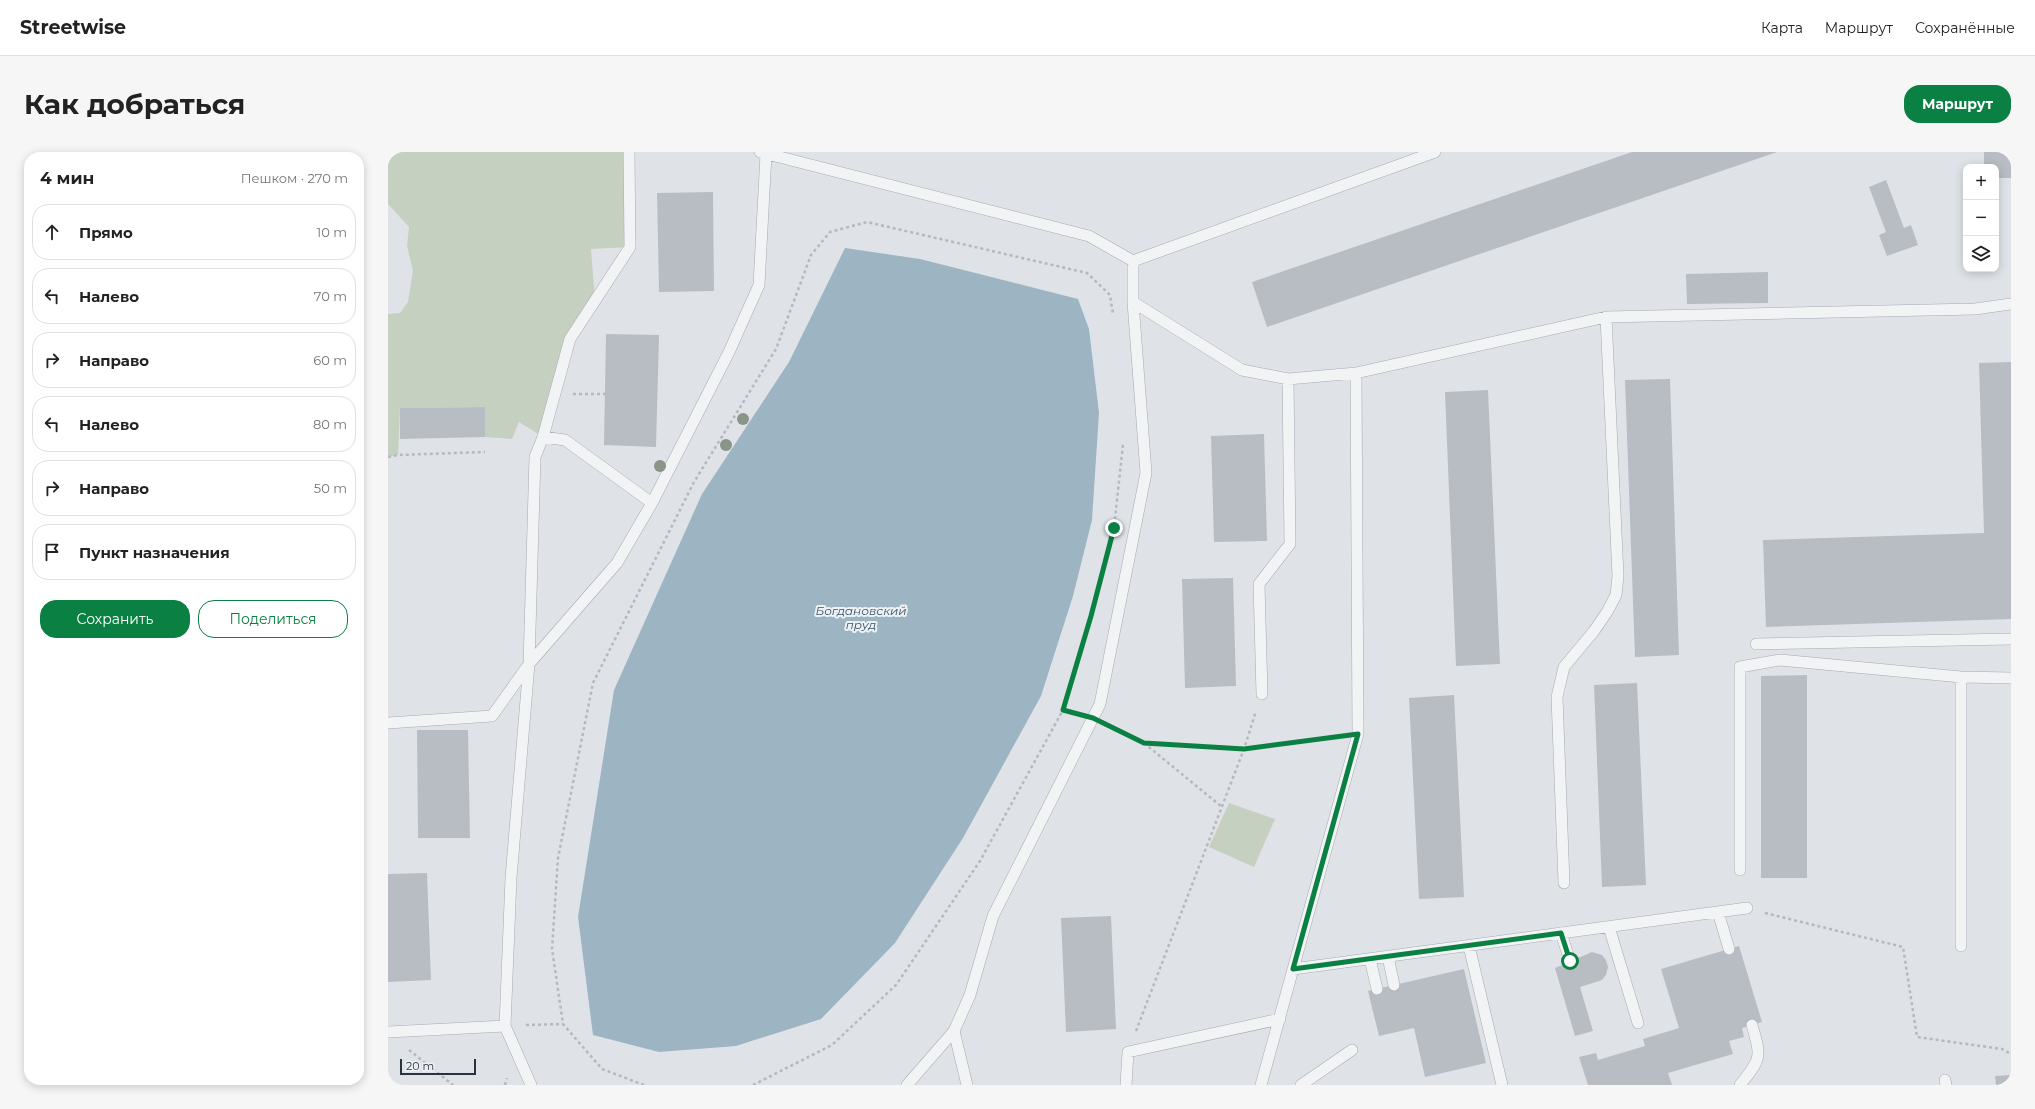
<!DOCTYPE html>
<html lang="ru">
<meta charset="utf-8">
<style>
:root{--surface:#fff;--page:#f6f6f6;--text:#222;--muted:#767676;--line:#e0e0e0;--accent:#0b8043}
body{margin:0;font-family:Montserrat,sans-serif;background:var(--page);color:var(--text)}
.controls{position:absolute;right:12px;top:12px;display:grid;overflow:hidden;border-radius:8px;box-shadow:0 2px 10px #0003}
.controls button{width:36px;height:36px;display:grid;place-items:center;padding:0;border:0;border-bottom:1px solid var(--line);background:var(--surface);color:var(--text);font:20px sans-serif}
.scale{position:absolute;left:12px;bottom:10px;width:76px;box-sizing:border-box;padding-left:4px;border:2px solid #29333c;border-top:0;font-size:11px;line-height:14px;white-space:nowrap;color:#29333c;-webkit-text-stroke:3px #eef1f4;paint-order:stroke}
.stop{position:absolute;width:12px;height:12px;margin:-9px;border:3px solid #0b8043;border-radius:50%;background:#fff}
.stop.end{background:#0b8043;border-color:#fff;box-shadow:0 1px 4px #0008}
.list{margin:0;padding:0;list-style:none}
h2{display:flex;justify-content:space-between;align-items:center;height:52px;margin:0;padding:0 16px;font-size:17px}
h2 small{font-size:13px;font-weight:400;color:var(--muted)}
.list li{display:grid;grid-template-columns:26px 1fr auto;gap:12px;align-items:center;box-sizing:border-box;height:56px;margin:0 8px 8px;padding:0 8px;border:1px solid var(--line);border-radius:16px}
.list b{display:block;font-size:15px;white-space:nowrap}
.list em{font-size:13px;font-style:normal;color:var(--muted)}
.actions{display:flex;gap:8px;padding:12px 16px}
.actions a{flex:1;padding:9px 0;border:1px solid var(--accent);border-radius:16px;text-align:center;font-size:14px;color:var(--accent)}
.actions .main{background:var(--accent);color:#fff}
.icon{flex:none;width:22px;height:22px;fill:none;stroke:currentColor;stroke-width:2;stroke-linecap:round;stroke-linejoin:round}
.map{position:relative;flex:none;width:1623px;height:933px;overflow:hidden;border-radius:16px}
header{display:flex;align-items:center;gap:24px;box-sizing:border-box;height:56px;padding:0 20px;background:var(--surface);border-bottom:1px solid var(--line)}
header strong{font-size:19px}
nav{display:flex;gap:22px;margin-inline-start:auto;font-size:14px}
.intro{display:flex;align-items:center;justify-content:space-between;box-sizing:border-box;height:96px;padding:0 24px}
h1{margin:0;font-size:28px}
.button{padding:10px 18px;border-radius:16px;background:var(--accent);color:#fff;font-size:14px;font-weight:700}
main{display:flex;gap:24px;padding:0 24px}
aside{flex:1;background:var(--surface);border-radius:16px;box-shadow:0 2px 10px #0003}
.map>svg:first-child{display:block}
.green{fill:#c6d0c1}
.water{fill:#9db4c3}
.building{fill:#b7bdc3}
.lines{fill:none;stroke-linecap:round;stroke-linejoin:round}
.lane-casing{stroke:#a5abb0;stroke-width:12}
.path{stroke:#b5b9be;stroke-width:2.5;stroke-dasharray:3 3;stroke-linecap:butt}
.lane{stroke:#f1f3f5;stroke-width:11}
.tree{fill:#899587}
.route{stroke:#0b8043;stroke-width:5}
.labels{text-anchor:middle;stroke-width:4;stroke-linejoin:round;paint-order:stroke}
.water-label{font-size:12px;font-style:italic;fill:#38556b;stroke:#eef1f4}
</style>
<header>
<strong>Streetwise</strong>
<nav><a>Карта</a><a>Маршрут</a><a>Сохранённые</a></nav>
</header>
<div class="intro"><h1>Как добраться</h1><a class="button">Маршрут</a></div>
<main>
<aside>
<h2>4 мин<small>Пешком · 270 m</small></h2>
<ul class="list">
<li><svg class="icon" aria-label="ahead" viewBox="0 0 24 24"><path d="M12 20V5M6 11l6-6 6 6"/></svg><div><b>Прямо</b></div><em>10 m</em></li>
<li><svg class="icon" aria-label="left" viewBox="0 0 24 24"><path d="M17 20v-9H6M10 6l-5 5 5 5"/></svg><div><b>Налево</b></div><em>70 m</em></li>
<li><svg class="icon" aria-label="right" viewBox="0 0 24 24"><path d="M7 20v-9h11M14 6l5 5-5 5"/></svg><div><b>Направо</b></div><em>60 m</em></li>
<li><svg class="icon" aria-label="left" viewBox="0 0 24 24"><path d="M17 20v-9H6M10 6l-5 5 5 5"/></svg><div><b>Налево</b></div><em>80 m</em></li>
<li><svg class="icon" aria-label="right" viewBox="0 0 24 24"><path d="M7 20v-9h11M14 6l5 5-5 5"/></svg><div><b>Направо</b></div><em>50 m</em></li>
<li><svg class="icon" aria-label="arrive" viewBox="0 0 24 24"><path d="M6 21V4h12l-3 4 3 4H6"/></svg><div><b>Пункт назначения</b></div></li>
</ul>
<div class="actions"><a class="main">Сохранить</a><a>Поделиться</a></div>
</aside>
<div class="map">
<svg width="1623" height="933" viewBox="0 0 1623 933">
<rect width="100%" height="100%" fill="#dfe3e7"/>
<!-- green -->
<path class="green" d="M 0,0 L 241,0 L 242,95 L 203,97 L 207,149 L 182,187 L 155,285 L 131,270 L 124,287 L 97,285 L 96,255 L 12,256 L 10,303 L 0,305 L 0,162 L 12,161 L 20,150 L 25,119 L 19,94 L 21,75 L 0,52 Z
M 841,651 L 887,667 L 866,715 L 821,695 Z"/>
<!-- water -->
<path class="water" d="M 457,96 L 532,107 L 690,147 L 701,177 L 711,261 L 704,368 L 685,444 L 653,544 L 575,686 L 507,791 L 433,867 L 348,894 L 271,900 L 205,883 L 190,765 L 226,538 L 314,342 L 401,210 Z"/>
<!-- building -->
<path class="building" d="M 1244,0 L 1389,0 L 879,175 L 864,130 Z
M 1596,0 L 1623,0 L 1623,26 L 1608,26 L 1608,15 L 1596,15 Z
M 1498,28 L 1516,76 L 1523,73 L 1530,93 L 1499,104 L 1491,83 L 1498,80 L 1481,35 Z
M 325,40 L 326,139 L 271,140 L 269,41 Z
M 1380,120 L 1380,151 L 1299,152 L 1298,122 Z
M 218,182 L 271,183 L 268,295 L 216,293 Z
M 1623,210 L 1623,467 L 1378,475 L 1375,388 L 1596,381 L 1591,211 Z
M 1282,227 L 1291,503 L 1247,505 L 1237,228 Z
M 1100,238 L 1112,512 L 1068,514 L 1057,240 Z
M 97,255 L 97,285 L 12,287 L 12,256 Z
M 876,282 L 879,389 L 826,390 L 823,284 Z
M 845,426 L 848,534 L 797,536 L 794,427 Z
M 1419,523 L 1419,726 L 1373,726 L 1373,524 Z
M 1249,531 L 1258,733 L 1214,735 L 1206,533 Z
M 1066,543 L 1076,745 L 1031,747 L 1021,546 Z
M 29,578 L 80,578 L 82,686 L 30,686 Z
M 39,721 L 43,828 L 0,830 L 0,722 Z
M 723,764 L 728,877 L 678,880 L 673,766 Z
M 1351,794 L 1374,870 L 1354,876 L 1356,885 L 1341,889 L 1345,902 L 1280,921 L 1284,933 L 1200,933 L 1191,905 L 1208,901 L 1210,908 L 1257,894 L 1255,887 L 1291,876 L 1273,817 Z
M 1204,800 L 1214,803 L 1218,808 L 1220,815 L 1218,823 L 1214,828 L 1192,835 L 1205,879 L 1187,884 L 1167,816 Z
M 1076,817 L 1098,911 L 1037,925 L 1026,876 L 991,884 L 980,839 Z
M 1623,923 L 1623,933 L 1608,933 L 1607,924 Z"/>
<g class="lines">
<defs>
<path id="lane" d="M 241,0 L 242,95 L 182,187 L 155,285 L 177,288 L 264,351
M 372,0 L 701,84 L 745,109 L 1047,0
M 745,150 L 854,218 L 900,227 L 968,221
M 1368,492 L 1623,487
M 874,542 L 871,432 L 902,392 L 900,227
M 0,571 L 104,564 L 141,512 L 147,305 L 155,285
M 1352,718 L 1352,515 L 1392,508 L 1573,525 L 1623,526
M 1176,731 L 1169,545 L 1176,515 L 1206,479 L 1219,460 L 1228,443 L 1230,424 L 1218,165
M 1330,760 L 1341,797
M 1221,775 L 1250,871
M 1173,781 L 1182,809
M 1081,794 L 1114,933
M 1573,794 L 1573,525
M 1000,805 L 1006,833
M 982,807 L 989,837
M 905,817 L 1359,756
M 566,879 L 579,933
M 0,880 L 117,874
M 1557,928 L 1558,933
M 143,933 L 117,874 L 123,726 L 141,512 L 229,411 L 264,351 L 341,200 L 371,133 L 378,2
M 519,933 L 566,879 L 582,843 L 605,764 L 712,552 L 758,321 L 745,150 L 745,109
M 738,933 L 740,900 L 892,867
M 873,933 L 970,582 L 968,221 L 1218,165 L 1587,157 L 1623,152
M 913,933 L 964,898
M 1352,933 C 1374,906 1373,905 1364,873"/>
</defs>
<!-- lane casing -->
<use href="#lane" class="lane-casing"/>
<!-- path -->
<path class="path" d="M 185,242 L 217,242
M 0,305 L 10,303 L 97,300
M 675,558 L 687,561
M 722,574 L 756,591 L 856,597 L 950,584
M 756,591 L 834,655
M 1377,761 L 1515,795 L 1529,885 L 1614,897 L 1623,902
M 138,873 L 175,872
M 748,879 L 856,597 L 868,559
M 21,898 L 65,933
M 117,933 L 119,926
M 256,933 L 214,917 L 175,872 L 164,797 L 170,706 L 205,531 L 306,330 L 388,197 L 423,103 L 442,80 L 479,70 L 699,121 L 722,143 L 725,162
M 365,933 L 444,893 L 508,833 L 592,709 L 675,558 L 703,464 L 726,376 L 735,292"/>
<!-- lane -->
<use href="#lane" class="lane"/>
</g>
<!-- trees -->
<g class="tree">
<circle cx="355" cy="267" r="6"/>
<circle cx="338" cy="293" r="6"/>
<circle cx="272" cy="314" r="6"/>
</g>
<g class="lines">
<!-- route -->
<path class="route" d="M 726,376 L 703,464 L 675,558 L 705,566 L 756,591 L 856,597 L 970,582 L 905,817 L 1173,781 L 1182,809"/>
</g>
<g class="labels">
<!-- water labels -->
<g class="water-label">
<text x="473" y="463">Богдановский<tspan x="473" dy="14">пруд</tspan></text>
</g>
</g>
</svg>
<div class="controls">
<button>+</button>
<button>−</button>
<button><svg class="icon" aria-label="layers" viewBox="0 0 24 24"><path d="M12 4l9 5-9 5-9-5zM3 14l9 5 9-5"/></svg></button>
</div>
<div class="scale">20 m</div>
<div class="stop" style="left:1182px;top:809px"></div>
<div class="stop end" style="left:726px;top:376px"></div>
</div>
</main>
